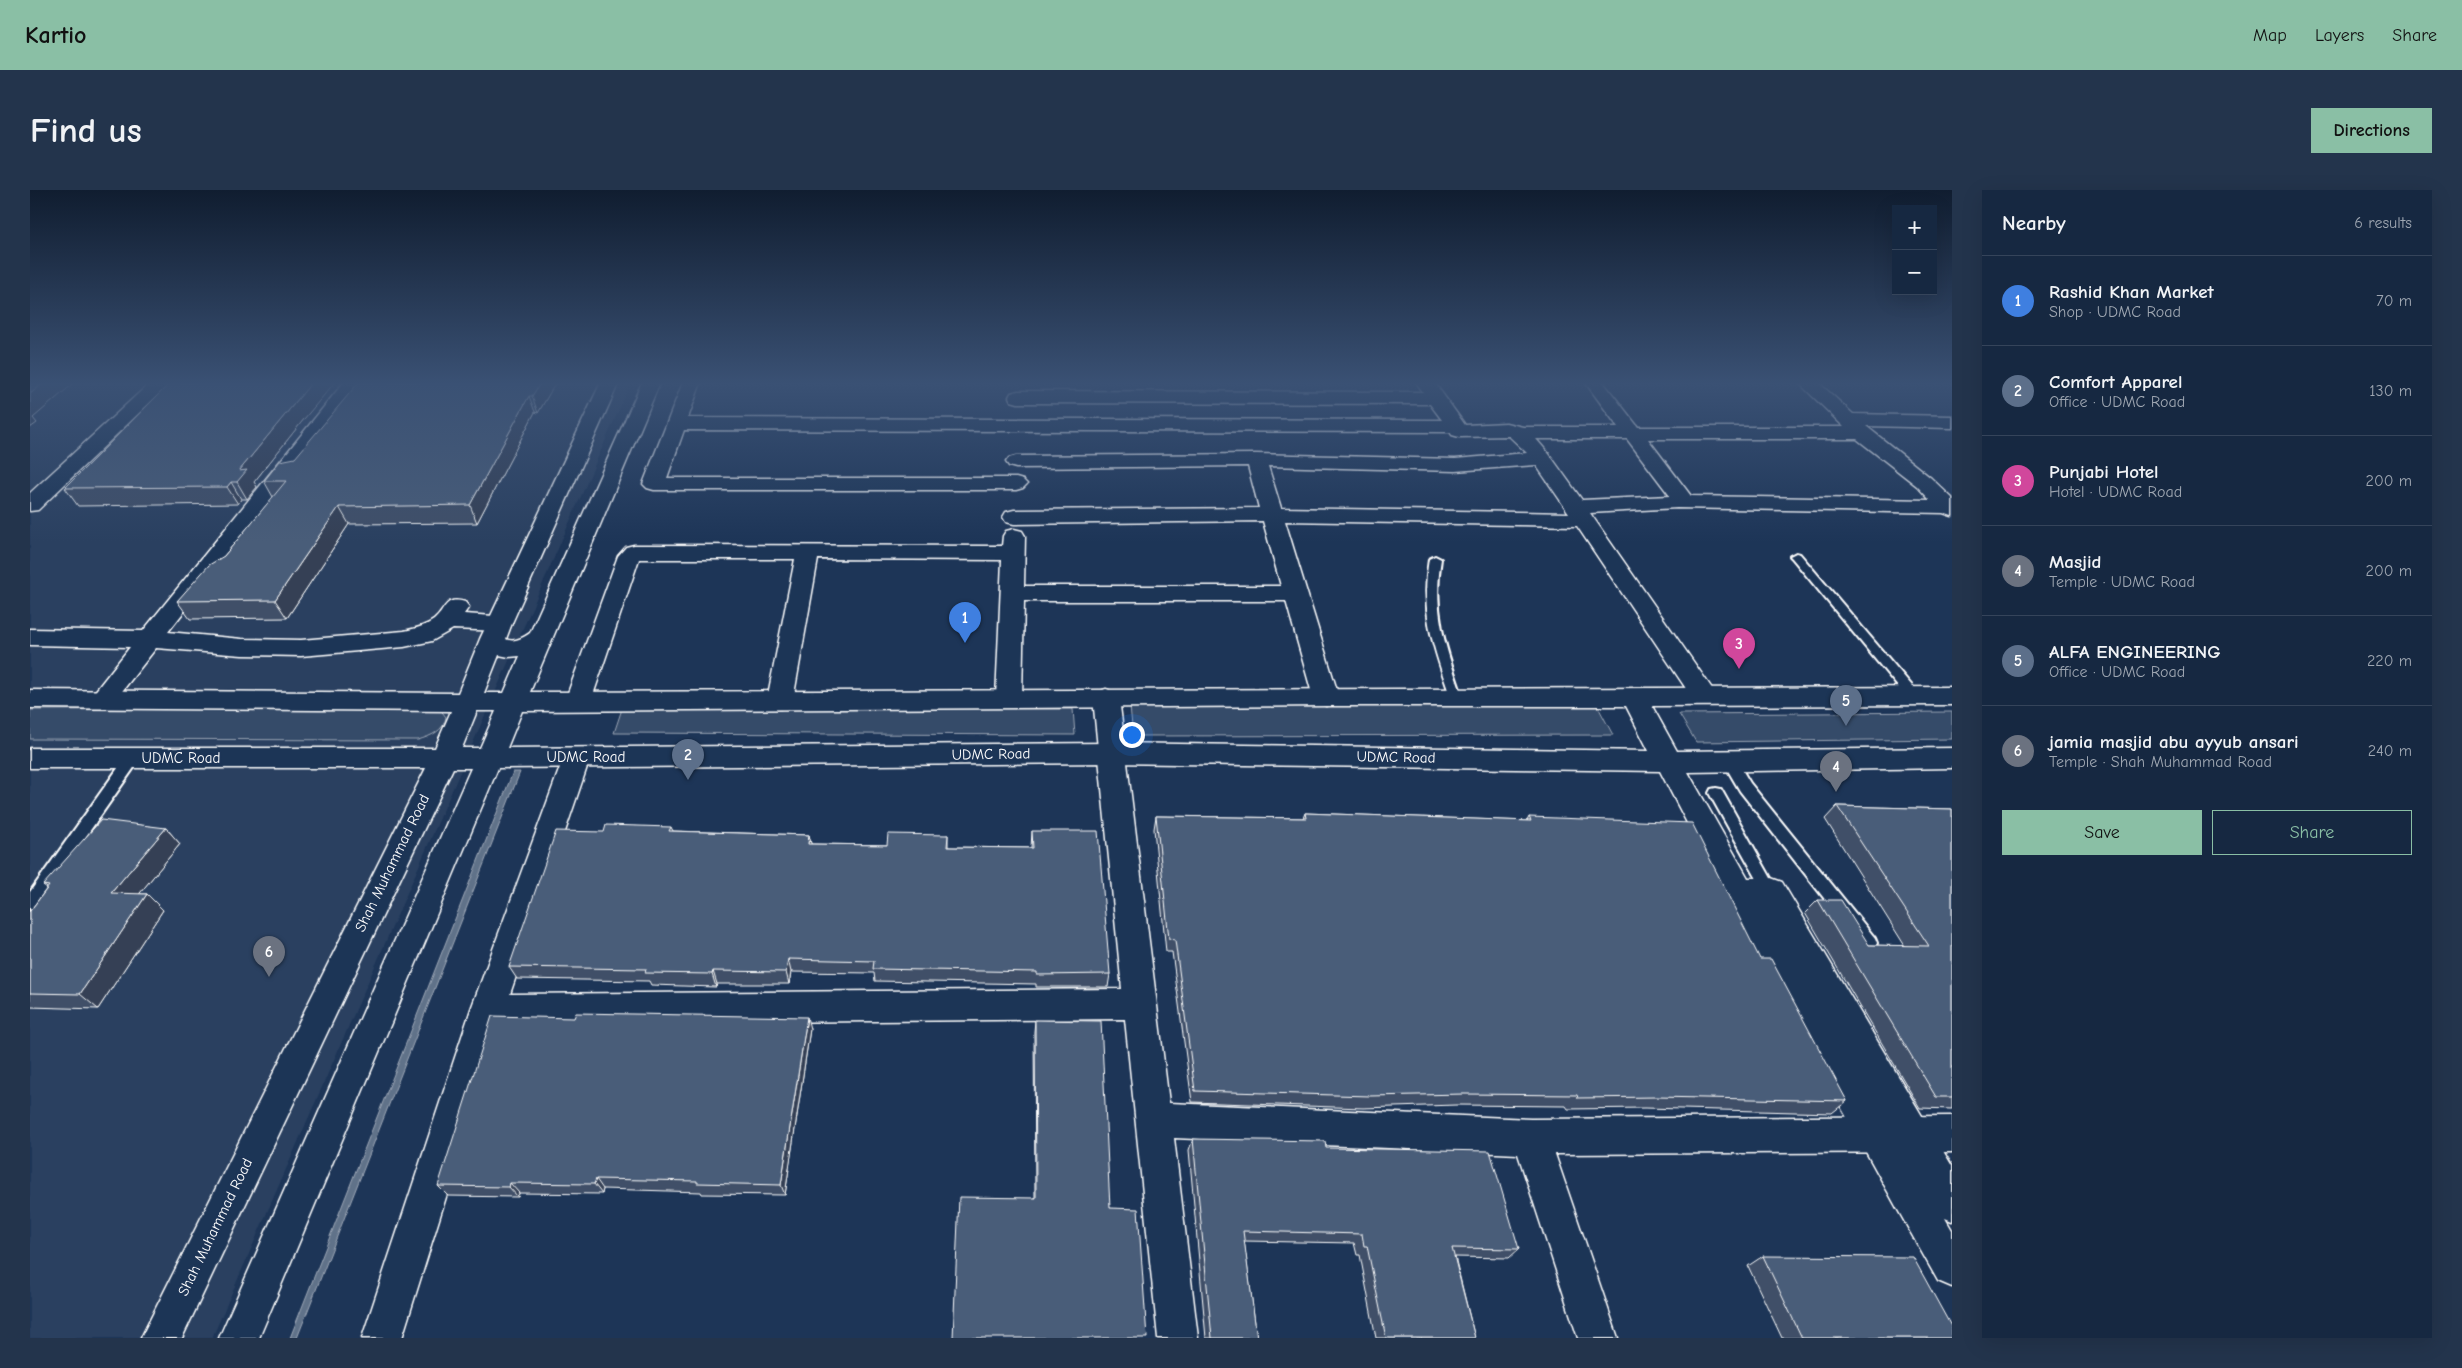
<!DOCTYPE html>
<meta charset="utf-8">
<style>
:root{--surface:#162841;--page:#23344c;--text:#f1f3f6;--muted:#9ea6b1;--line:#35445a;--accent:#8abfa5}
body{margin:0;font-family:"Comic Neue",sans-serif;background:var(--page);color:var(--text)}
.controls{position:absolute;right:15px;top:15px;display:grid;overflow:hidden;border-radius:0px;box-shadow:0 5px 20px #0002}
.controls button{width:45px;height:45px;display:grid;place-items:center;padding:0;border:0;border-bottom:1px solid var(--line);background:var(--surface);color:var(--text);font:25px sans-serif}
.you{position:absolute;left:1101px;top:544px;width:18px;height:18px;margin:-12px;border:4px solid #fff;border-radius:50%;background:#1a73e8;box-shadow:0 0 0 8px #1a73e833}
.badge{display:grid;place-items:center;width:32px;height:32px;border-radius:50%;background:var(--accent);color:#fff;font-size:16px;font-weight:700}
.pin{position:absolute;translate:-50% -41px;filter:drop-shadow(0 1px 2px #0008)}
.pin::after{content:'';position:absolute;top:26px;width:18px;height:15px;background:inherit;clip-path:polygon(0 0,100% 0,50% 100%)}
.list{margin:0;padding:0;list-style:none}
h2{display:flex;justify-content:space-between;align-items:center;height:65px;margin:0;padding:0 20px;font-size:21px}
h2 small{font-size:16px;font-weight:400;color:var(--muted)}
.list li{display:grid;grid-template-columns:32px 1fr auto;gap:15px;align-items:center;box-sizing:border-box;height:90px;padding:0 20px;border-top:1px solid var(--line)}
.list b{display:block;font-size:19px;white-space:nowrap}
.list p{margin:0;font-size:16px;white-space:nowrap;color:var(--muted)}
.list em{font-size:16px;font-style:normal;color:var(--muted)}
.actions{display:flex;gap:10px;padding:15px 20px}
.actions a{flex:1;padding:11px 0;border:1px solid var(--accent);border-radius:0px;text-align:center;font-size:18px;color:var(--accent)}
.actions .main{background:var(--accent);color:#111}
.map{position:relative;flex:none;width:1922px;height:1148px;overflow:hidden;border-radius:0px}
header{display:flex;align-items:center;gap:30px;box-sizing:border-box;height:70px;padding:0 25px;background:var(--accent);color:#111}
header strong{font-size:24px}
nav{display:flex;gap:28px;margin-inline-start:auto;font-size:18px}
.intro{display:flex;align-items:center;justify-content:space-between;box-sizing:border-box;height:120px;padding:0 30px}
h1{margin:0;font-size:35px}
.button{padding:12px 22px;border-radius:0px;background:var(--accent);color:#111;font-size:18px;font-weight:700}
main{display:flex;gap:30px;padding:0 30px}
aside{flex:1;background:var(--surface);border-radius:0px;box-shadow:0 5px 20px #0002}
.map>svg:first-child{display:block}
.built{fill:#2a4161}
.green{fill:#364b69;stroke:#9aa5b4}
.water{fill:#617289;stroke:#a0aab8}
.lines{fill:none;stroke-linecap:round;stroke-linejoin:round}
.lane-casing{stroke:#fff;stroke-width:4}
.street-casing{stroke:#fff;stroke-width:3}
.secondary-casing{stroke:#fff;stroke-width:3}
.lane{fill:#1d3557;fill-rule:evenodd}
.street{fill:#1d3557;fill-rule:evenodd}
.secondary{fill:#1d3557;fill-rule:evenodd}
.wall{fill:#405068;stroke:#fff}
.shaded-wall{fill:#344155;stroke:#fff}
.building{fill:#4a5d79;stroke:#fff}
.labels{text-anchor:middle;stroke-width:4;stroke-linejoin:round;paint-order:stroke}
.street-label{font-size:15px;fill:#fff;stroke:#1d3557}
</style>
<header>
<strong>Kartio</strong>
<nav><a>Map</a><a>Layers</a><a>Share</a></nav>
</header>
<div class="intro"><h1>Find us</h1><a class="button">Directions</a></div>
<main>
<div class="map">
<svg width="1922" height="1148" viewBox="0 0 1922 1148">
<rect width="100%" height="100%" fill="#1d3557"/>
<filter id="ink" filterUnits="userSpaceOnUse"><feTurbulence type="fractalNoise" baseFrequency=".02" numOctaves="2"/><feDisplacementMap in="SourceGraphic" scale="10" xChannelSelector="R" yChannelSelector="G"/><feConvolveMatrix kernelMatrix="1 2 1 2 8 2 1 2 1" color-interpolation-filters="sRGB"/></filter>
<g filter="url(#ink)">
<!-- built -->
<path class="built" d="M 0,192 L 601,192 L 182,1148 L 0,1148 Z"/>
<!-- green -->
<path class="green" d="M 1567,515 L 1583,545 L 1103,546 L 1100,516 Z
M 593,516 L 1043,519 L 1045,545 L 584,543 Z
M 409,518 L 416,527 C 414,541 401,546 388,550 L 0,549 L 0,520 Z
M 1922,522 L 1922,549 L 1666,552 L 1649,524 Z"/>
<!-- water -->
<path class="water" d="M 483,582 L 490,582 L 267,1148 L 260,1148 Z"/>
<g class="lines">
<defs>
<path id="lane" d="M 1766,363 L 1770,364 L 1888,503 L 1889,506 L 1888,509 L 1878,509 L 1762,368 L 1760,366 Z
M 1405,366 L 1411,369 C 1402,422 1416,459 1433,508 L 1427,513 L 1421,508 C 1404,459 1390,422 1399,369 Z
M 103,563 L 108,564 L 110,568 L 108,572 L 5,719 L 0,720 L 0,702 L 98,564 Z
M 1700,567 L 1705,568 L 1720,593 L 1845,748 L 1847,753 L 1845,758 L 1839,760 L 1833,758 L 1710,601 L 1693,572 Z
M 1686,598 L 1691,599 L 1746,697 L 1749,701 L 1746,705 L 1741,707 L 1736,705 L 1679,603 L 1681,599 Z"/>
<path id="street" d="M 121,192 L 141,192 L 8,320 L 0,321 L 0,303 Z
M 314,192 L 333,192 L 138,442 L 212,449 L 271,450 L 374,441 C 384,439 396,436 404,430 C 417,419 414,406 435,412 L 439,417 L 434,424 L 479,427 L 482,433 L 479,439 L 470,441 L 423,439 L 402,451 L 374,457 L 271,466 L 212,465 L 126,458 L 82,514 L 73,517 L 64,514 L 60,508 L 100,457 L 0,455 L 0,439 L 113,441 Z
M 653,192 L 671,192 L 658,228 L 1412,230 L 1400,214 L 988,213 L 981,211 L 979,207 L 981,203 L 988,201 L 1393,202 L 1386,192 L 1404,192 L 1435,235 L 1476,233 L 1493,237 L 1588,237 L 1555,192 L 1573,192 L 1608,237 L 1814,237 L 1768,192 L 1788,192 L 1823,224 L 1922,226 L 1922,238 L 1836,236 L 1901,288 L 1922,308 L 1922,326 L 1913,323 L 1647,318 L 1560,323 L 1683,500 L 1687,506 L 1683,512 L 1674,515 L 1665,512 L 1547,336 L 1255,331 L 1309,507 L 1305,513 L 1296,516 L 1287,513 L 1283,507 L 1256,411 L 994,411 L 992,508 L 988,514 L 979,517 L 970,514 L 966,508 L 972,370 L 788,369 L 763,510 L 759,516 L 750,519 L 741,516 L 737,510 L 765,369 L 609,369 L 561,511 L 557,517 L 548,520 L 539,517 L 535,511 L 588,366 L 596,357 L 604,355 L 972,356 L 973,346 L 976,341 L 984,339 L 992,341 L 995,346 L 994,396 L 1251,396 L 1233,331 L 984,334 L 976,332 L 973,327 L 976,322 L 984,320 L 1229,318 L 1218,276 L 986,278 L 979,276 L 976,272 L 979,268 L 986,266 L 1226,264 L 1425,269 L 1497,263 L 1479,246 L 1429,247 L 1422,245 L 1420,242 L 654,240 L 637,288 L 986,288 L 993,290 L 997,294 L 993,298 L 986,300 L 624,300 L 617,298 L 613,294 ZM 1506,249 L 1597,249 L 1640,306 L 1552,310 L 1519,264 ZM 1618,249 L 1827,249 L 1887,296 L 1900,310 L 1661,306 ZM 1506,275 L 1539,323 L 1251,318 L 1238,276 L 1425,281 Z
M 1076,499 L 1085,502 L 1089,508 L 1139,913 L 1501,929 L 1922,926 L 1922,962 L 1525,964 L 1588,1148 L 1548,1148 L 1488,964 L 1144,948 L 1168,1148 L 1128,1148 L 1095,829 L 470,834 L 372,1148 L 332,1148 L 441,819 L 536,561 L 546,558 L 556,561 L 560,568 L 480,804 L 1092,799 L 1063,508 L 1067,502 Z"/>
<path id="secondary" d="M 571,192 L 589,192 L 482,433 L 476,449 C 484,453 493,448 500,443 L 612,192 L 630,192 L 500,502 L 1922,497 L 1922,515 L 1622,516 L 1647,561 L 1922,558 L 1922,578 L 1658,582 L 1718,688 L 1741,688 L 1752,692 L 1922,976 L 1922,1031 L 1915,1028 L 1922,1040 L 1922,1097 L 1908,1091 L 1868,1020 L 1697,710 L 1630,581 L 1082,573 L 468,578 L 229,1148 L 189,1148 L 441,578 L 423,578 L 152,1148 L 111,1148 L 396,578 L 0,578 L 0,558 L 405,558 L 421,521 L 0,518 L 0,500 L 428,503 L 450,449 ZM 469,465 L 479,467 L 490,466 L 474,503 L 454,503 ZM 1296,516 L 1596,516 L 1619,561 L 1082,553 L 477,558 L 492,521 ZM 447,521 L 466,521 L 450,558 L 432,558 Z"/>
</defs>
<!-- lane casing -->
<use href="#lane" class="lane-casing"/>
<!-- street casing -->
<use href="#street" class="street-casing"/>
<!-- secondary casing -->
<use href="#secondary" class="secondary-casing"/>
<!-- lane -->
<use href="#lane" class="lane"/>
<!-- street -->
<use href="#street" class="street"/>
<!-- secondary -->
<use href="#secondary" class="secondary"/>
</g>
<!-- wall -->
<path class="wall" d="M 526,192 L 508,223 L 505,222 L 447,333 L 319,334 L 257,428 L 160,429 L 147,411 L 194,366 L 243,307 L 234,291 L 265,268 Z
M 274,229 L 224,292 L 227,297 L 217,309 L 211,309 L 208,314 L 48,316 L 35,298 Z
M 1807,616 L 1922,619 L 1922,919 L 1890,918 L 1775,723 L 1788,710 L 1839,755 L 1875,756 L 1795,629 Z
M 1275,623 L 1497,631 L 1499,627 L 1730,769 L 1817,911 L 1802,923 L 1615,918 L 1538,919 L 1536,916 L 1426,915 L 1333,918 L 1162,912 L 1142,762 L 1136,762 L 1124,639 L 1126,626 L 1273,628 Z
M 641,637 L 643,641 L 779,645 L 781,654 L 857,655 L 918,645 L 918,657 L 1001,658 L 1002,641 L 1080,784 L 1078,797 L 1006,797 L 1006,794 L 845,791 L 844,783 L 761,782 L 759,794 L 687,794 L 686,797 L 621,795 L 619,791 L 487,789 L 479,777 Z
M 136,638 L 150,654 L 109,704 L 117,704 L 133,720 L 68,819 L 0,817 L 0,721 L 17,698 L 13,695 Z
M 1005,830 L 1080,1018 L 1005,1008 L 1004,842 Z
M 780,839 L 755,1005 L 672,1004 L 671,1002 L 573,999 L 572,1004 L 489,1003 L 488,1007 L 418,1006 L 408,996 Z
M 1163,949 L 1296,958 L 1489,1059 L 1479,1068 L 1425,1067 L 1445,1148 L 1346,1148 L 1330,1065 L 1327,1065 L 1324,1053 L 1214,1051 L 1227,1148 L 1176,1148 L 1159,960 Z
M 1733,1066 L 1922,1148 L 1752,1148 L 1718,1076 Z"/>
<!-- shaded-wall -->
<path class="shaded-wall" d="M 15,192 L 45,192 L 3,228 L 7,233 L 0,238 L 0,204 Z
M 282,192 L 305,192 L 274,229 L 224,292 L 227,297 L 217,309 L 207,292 L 209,281 Z
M 511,192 L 526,192 L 508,223 L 502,206 Z
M 499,206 L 505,222 L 447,333 L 440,315 Z
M 201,292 L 211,309 L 208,314 L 197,297 Z
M 309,317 L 319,334 L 257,428 L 245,410 Z
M 136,638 L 150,654 L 97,719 L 81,703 Z
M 779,645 L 782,658 L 778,654 Z
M 117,704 L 133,720 L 68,819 L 50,804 Z
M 758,769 L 761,782 L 759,794 L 756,782 Z
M 683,781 L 687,794 L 686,797 L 682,784 Z
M 777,827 L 780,839 L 755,1005 L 751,995 Z
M 566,989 L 573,999 L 572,1004 L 564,994 Z
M 480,993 L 489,1003 L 488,1007 L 479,997 Z"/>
<!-- building -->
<path class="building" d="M 0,192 L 15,192 L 0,204 Z
M 141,192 L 282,192 L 209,281 L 217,280 L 207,292 L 201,292 L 197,297 L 35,298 Z
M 329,192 L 511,192 L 502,206 L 499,206 L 440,315 L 309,317 L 245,410 L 147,411 L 179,375 L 194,366 L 256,291 L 234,291 L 250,271 L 265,268 Z
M 1807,616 L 1922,619 L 1922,907 L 1906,907 L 1788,710 L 1811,710 L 1839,755 L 1899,756 Z
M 1275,623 L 1501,631 L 1499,627 L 1662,633 L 1730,769 L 1741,769 L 1817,911 L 1627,907 L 1548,908 L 1547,905 L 1434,904 L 1340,906 L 1165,901 L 1145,750 L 1139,749 L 1126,626 L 1276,628 Z
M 71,630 L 136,638 L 81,703 L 117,704 L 50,804 L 0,803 L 0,721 L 19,696 L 13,695 Z
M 576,635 L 641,637 L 639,641 L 779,645 L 778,654 L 857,655 L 858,644 L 918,645 L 917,657 L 1003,658 L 1002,641 L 1068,641 L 1080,784 L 1007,785 L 1007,782 L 843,779 L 844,771 L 758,769 L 756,782 L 683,781 L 682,784 L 615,783 L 616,779 L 479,777 L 526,641 L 574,642 Z
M 546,823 L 777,827 L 751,995 L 667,993 L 667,991 L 566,989 L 564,994 L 480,993 L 479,997 L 408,996 L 462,826 L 544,828 Z
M 1005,830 L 1071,831 L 1080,1018 L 1108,1019 L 1117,1148 L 923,1148 L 929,1007 L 1006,1008 Z
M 1163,949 L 1295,951 L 1296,958 L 1460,961 L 1489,1059 L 1422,1058 L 1445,1148 L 1356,1148 L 1337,1056 L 1334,1056 L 1332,1044 L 1213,1041 L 1227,1148 L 1182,1148 Z
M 1733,1066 L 1883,1067 L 1922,1138 L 1922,1148 L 1772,1148 Z"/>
</g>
<!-- sky -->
<linearGradient id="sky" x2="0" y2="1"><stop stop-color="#101d30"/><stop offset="0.55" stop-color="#3a5174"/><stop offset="1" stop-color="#3a5174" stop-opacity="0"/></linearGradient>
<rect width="1922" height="352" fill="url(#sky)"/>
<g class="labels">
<!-- street labels -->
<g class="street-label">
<text transform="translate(961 564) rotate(-1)" y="5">UDMC Road</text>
<text x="556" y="572">UDMC Road</text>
<text transform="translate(1366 567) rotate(1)" y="5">UDMC Road</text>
<text x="151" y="573">UDMC Road</text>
<text transform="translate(362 673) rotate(-64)" y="5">Shah Muhammad Road</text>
<text transform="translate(185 1037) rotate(-64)" y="5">Shah Muhammad Road</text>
</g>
</g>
</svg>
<div class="controls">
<button>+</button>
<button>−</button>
</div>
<div class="you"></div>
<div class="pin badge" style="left:935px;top:453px;background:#3f7fe0">1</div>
<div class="pin badge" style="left:658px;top:590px;background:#5c6f8a">2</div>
<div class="pin badge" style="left:1709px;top:479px;background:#d1479c">3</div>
<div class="pin badge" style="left:1806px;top:602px;background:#6b7280">4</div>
<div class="pin badge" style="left:1816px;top:536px;background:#5c6f8a">5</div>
<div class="pin badge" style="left:239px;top:787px;background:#6b7280">6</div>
</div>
<aside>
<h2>Nearby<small>6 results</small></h2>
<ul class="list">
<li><span class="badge" style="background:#3f7fe0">1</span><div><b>Rashid Khan Market</b><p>Shop · UDMC Road</p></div><em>70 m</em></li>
<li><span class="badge" style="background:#5c6f8a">2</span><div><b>Comfort Apparel</b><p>Office · UDMC Road</p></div><em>130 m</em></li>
<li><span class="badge" style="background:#d1479c">3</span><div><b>Punjabi Hotel</b><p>Hotel · UDMC Road</p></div><em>200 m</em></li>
<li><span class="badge" style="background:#6b7280">4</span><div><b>Masjid</b><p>Temple · UDMC Road</p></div><em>200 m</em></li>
<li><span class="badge" style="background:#5c6f8a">5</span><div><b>ALFA ENGINEERING</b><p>Office · UDMC Road</p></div><em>220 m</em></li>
<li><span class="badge" style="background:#6b7280">6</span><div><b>jamia masjid abu ayyub ansari</b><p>Temple · Shah Muhammad Road</p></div><em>240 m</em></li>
</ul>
<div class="actions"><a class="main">Save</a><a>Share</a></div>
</aside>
</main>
